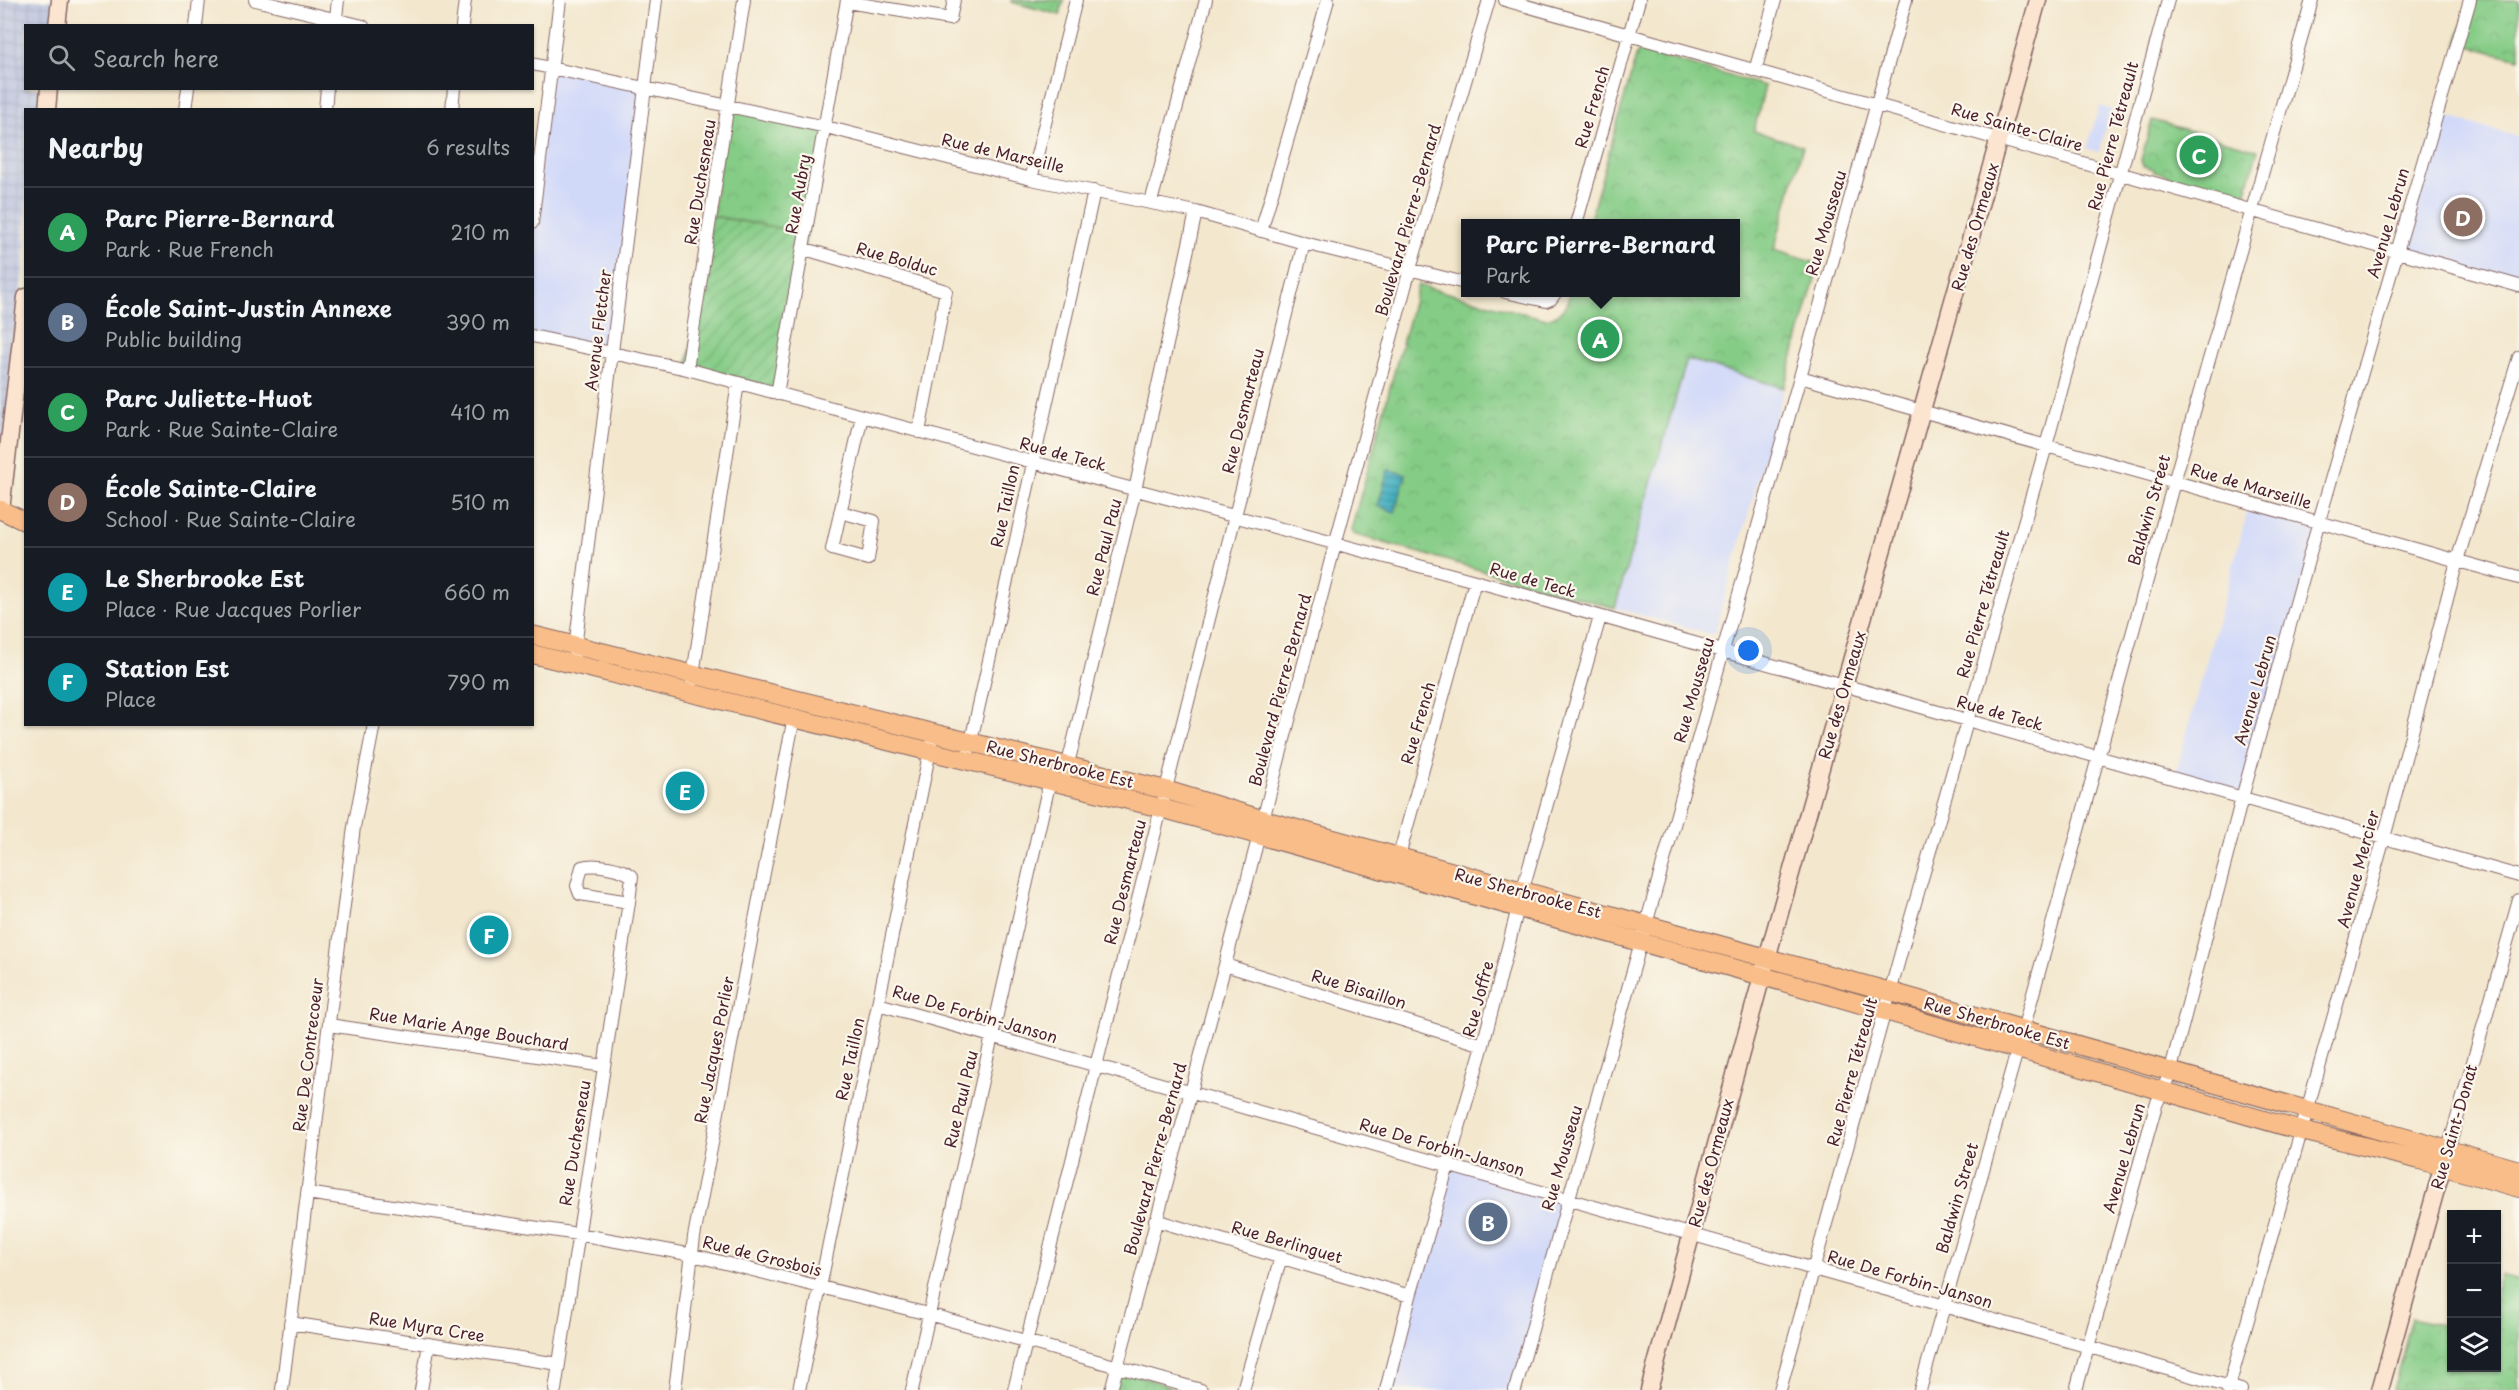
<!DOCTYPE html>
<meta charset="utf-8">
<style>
:root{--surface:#171b24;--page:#20242c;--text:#f1f3f6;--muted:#9ea1a6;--line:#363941;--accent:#8c9099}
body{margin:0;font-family:"Playpen Sans",sans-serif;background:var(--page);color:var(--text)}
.controls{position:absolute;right:18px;bottom:18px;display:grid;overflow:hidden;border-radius:0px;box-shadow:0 2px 4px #0004}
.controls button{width:54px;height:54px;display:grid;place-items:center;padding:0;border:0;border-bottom:2px solid var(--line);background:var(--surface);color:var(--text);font:30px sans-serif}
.you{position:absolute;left:1749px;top:651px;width:21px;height:21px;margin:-15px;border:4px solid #fff;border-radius:50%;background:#1a73e8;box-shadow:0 0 0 9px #1a73e833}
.badge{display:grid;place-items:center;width:39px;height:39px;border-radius:50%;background:var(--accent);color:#fff;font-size:20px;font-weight:700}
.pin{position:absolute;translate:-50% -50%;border:3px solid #fff;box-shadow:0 2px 6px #0006}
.popup{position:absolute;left:1461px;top:219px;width:279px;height:78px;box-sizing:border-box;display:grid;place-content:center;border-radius:0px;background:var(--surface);filter:drop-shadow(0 2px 4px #0005);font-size:20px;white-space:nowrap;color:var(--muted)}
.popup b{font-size:22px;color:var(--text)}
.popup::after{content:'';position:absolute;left:50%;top:100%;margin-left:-12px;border:12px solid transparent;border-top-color:var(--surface)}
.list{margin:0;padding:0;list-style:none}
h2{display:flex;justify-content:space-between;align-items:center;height:78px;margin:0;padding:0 24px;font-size:26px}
h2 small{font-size:20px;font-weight:400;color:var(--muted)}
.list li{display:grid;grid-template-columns:39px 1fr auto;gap:18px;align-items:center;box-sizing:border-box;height:90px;padding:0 24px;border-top:2px solid var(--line)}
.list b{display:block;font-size:22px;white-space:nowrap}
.list p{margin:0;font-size:20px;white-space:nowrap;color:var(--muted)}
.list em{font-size:20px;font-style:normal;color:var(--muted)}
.icon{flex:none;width:33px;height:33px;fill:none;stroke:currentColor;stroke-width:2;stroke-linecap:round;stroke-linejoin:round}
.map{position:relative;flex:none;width:2519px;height:1390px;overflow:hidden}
.search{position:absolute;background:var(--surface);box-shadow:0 2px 4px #0004;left:24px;top:24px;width:510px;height:66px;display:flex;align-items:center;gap:15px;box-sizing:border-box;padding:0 21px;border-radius:0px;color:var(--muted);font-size:22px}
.panel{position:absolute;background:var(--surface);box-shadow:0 2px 4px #0004;left:24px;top:108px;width:510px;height:618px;border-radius:0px}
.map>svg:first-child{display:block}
.built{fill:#d1d9f9}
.industrial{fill:url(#industrial-grid)}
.park{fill:url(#park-crowns);stroke:#687658;stroke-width:1.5}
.garden{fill:url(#garden-furrows);stroke:#687658;stroke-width:1.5}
.water{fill:url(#water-rules);stroke:#466675;stroke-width:1.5}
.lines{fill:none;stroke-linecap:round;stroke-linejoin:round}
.street-casing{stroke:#856564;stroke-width:14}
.secondary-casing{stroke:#856564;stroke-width:19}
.primary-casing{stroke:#856564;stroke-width:20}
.street{stroke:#fff;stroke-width:12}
.secondary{stroke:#fce5d0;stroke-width:16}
.primary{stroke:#f8bd89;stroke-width:18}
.labels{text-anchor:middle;stroke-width:4.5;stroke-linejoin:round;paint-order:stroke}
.street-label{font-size:16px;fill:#4a1f2b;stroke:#fbf7ec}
</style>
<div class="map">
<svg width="2519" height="1390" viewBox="0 0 2519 1390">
<defs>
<pattern id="industrial-grid" width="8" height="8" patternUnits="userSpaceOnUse" patternTransform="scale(1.5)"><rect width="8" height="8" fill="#bbc3de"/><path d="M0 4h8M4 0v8" fill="none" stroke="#a2a7bf"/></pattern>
<pattern id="park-crowns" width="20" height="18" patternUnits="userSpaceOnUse" patternTransform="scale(1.5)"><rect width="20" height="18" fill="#85cc86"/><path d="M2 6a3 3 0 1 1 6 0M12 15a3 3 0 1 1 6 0" fill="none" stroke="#74af74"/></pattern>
<pattern id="garden-furrows" width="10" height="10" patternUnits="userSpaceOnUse" patternTransform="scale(1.5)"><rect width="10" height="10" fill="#85cc86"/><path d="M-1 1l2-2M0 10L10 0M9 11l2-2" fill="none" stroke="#74af74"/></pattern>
<pattern id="water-rules" width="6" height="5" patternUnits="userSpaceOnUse" patternTransform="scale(1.5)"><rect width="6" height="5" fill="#41aebf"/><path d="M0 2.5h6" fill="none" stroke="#388d9b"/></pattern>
</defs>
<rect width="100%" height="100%" fill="#fbf7ec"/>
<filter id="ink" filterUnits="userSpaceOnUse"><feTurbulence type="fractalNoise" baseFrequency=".0167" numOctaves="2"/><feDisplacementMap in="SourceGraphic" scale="12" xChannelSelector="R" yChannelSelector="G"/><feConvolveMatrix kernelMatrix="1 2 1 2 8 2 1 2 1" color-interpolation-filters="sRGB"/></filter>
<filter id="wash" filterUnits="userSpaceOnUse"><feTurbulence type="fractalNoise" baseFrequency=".008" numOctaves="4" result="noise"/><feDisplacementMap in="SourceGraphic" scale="24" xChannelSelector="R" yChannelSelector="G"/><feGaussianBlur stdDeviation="1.35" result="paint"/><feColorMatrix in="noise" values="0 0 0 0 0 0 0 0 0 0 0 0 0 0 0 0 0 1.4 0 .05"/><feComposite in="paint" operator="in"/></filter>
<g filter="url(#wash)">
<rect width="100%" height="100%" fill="#f3e7cd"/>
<!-- built -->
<path class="built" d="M 551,68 L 645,88 L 611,353 L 533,336 L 533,222 Z
M 2099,106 L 2111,109 L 2099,152 L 2087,149 Z
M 2437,114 L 2519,137 L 2519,286 L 2397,252 Z
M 1687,359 L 1784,388 L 1715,632 L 1711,634 L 1615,608 Z
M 2250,503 L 2319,522 L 2242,798 L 2174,779 Z
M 1448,1166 L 1567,1199 L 1515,1390 L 1387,1390 Z"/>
<!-- industrial -->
<path class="industrial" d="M 0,0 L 55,0 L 52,25 L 26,26 L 26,88 L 45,89 L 42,109 L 26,110 L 25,255 L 0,475 Z"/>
<!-- park -->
<path class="park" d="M 1011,0 L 1064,0 L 1060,15 L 1011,2 Z
M 2470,0 L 2519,0 L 2519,59 L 2457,43 Z
M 1642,51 L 1765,86 L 1754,131 L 1803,146 L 1774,250 L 1819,264 L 1784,388 L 1687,359 L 1615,608 L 1353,534 L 1351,530 L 1418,285 L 1546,319 C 1562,315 1566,307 1570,293 L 1735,292 L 1735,224 L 1589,223 L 1637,53 Z
M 728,105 L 826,127 L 807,233 L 712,216 Z
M 2152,120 L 2258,150 L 2245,195 L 2240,197 L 2154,172 L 2154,169 L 2143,166 L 2141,160 Z
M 2501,1276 L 2519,1281 L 2519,1390 L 2393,1390 L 2412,1318 L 2451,1327 L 2452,1368 L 2496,1368 L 2496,1289 Z
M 1117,1366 L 1177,1390 L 1111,1390 Z"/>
<!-- garden -->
<path class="garden" d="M 712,216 L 807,233 L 777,394 L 687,369 Z"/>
<!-- water -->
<path class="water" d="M 1388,470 L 1406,474 L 1395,512 L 1378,506 Z"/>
</g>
<g filter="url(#ink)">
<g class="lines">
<defs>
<path id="street" d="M 255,0 L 363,26
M 1505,0 L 2519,286
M 847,2 L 950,19 L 954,0
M 196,26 L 199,0
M 335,26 L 338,0
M 462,26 L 465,0
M 532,64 L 826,127 L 1031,179 L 1196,212 L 1304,243 L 1465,283
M 1755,71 L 1775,0
M 185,110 L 188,88
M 325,110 L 327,88
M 452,110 L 454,88
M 1031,179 L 1076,0
M 1151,202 L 1206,0
M 532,223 L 560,0
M 1576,224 L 1639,0
M 1261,231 L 1328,0
M 805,249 L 946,291 L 919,432
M 1505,292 L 1546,301 L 1551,299 L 1556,292
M 532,336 L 687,369 L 1475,581 L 2519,876
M 687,369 L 744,0
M 1800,377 L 2519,578
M 777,394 L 847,0
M 840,512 L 874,521 L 868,559 L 832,549 L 862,416
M 573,664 L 656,0
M 692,681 L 738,383
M 969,750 L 1094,191
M 1066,772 L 1135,490 L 1196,212
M 1397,863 L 1475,581
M 1225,965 L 1483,1045
M 878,1004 L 2241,1390
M 329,1025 L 604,1066
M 2448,1150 L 2519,900
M 307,1193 L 578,1234 L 693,1255 L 928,1314 L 1201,1390
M 1155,1220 L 1410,1296
M 290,1323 L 559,1364
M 282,1390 L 354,827 L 374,724
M 421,1390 L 429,1344
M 555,1390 L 629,902 L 632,876 C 622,868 594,863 582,867 L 577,886 L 580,894 L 629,902
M 675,1390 L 694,1237 L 794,717
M 799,1390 L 931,745
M 912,1390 L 1050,780
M 1014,1390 L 1304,243
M 1111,1390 L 1225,965 L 1333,552 L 1410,269 L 1489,0
M 1243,1390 L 1281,1257
M 1386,1390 L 1410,1296 L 1483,1045 L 1522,892 L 1600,617
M 1515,1390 L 1906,0
M 1780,1390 L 1907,931 L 2046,446 L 2168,0
M 1920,1390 L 2023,1030 L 2174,482 L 2312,0
M 2076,1390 L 2156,1105 L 2170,1073 L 2242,798 L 2315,535 L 2470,0
M 2228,1390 L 2384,838 L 2457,561 L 2519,357"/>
<path id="secondary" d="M 57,26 L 60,0
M 47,110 L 49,88
M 1,510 L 26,297
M 1649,1390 L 1762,976 L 2038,0
M 2380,1390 L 2446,1154"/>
<path id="primary" d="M 1,510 L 26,522
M 532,635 L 1166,790 L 1275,823 L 1891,992 L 2519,1170
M 532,654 L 1161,808 L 1812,990 L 2302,1131 L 2420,1160 L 2519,1188"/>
</defs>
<!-- street casing -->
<use href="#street" class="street-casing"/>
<!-- secondary casing -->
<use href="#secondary" class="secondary-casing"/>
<!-- primary casing -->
<use href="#primary" class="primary-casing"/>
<!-- street -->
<use href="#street" class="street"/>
<!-- secondary -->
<use href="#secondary" class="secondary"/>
<!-- primary -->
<use href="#primary" class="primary"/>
</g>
</g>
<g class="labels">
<!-- street labels -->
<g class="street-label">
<text transform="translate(1592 107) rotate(-74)" y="6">Rue French</text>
<text transform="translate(2017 127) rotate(16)" y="6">Rue Sainte-Claire</text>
<text transform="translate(2113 136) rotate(-75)" y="6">Rue Pierre Tétreault</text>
<text transform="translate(1003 153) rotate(13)" y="6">Rue de Marseille</text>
<text transform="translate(700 182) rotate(-81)" y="6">Rue Duchesneau</text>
<text transform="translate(798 194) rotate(-80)" y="6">Rue Aubry</text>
<text transform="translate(1408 220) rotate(-74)" y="6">Boulevard Pierre-Bernard</text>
<text transform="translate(1826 223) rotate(-74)" y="6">Rue Mousseau</text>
<text transform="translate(2388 223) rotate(-74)" y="6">Avenue Lebrun</text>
<text transform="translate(1975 227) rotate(-74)" y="6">Rue des Ormeaux</text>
<text transform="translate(897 259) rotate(16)" y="6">Rue Bolduc</text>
<text transform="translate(598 330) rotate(-83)" y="6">Avenue Fletcher</text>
<text transform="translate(1243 411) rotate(-76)" y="6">Rue Desmarteau</text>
<text transform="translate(1063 454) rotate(15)" y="6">Rue de Teck</text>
<text transform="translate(2251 486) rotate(16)" y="6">Rue de Marseille</text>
<text transform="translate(1005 506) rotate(-78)" y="6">Rue Taillon</text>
<text transform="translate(2149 510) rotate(-74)" y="6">Baldwin Street</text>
<text transform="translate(1104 547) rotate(-76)" y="6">Rue Paul Pau</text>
<text transform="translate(1533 580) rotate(16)" y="6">Rue de Teck</text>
<text transform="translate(1983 604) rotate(-74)" y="6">Rue Pierre Tétreault</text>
<text transform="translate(1280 690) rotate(-75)" y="6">Boulevard Pierre-Bernard</text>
<text transform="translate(1694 690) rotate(-74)" y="6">Rue Mousseau</text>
<text transform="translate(2255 690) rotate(-74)" y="6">Avenue Lebrun</text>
<text transform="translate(1842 695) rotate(-74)" y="6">Rue des Ormeaux</text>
<text transform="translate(2000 713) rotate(16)" y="6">Rue de Teck</text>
<text transform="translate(1418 723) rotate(-74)" y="6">Rue French</text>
<text transform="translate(1060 764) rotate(14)" y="6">Rue Sherbrooke Est</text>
<text transform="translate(2358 869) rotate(-75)" y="6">Avenue Mercier</text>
<text transform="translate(1125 882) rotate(-76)" y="6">Rue Desmarteau</text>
<text transform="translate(1528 893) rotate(15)" y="6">Rue Sherbrooke Est</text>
<text transform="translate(1359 989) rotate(17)" y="6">Rue Bisaillon</text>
<text transform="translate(1478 999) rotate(-75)" y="6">Rue Joffre</text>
<text transform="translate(975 1014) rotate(16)" y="6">Rue De Forbin-Janson</text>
<text transform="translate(1997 1023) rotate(16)" y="6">Rue Sherbrooke Est</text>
<text transform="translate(469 1029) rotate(9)" y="6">Rue Marie Ange Bouchard</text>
<text transform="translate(714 1050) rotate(-79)" y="6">Rue Jacques Porlier</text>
<text transform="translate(308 1055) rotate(-83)" y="6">Rue De Contrecoeur</text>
<text transform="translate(850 1059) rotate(-78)" y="6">Rue Taillon</text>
<text transform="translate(1852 1072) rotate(-75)" y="6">Rue Pierre Tétreault</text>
<text transform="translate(961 1099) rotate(-77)" y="6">Rue Paul Pau</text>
<text transform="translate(2454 1127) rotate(-74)" y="6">Rue Saint-Donat</text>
<text transform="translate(575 1143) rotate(-81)" y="6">Rue Duchesneau</text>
<text transform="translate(1442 1147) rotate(16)" y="6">Rue De Forbin-Janson</text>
<text transform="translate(1562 1158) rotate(-74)" y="6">Rue Mousseau</text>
<text transform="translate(2124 1158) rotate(-74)" y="6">Avenue Lebrun</text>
<text transform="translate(1155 1159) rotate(-75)" y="6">Boulevard Pierre-Bernard</text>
<text transform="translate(1711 1163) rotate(-75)" y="6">Rue des Ormeaux</text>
<text transform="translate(1957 1198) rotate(-74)" y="6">Baldwin Street</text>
<text transform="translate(1287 1242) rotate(16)" y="6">Rue Berlinguet</text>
<text transform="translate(762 1256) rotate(14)" y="6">Rue de Grosbois</text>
<text transform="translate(1910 1279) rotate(16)" y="6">Rue De Forbin-Janson</text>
<text transform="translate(427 1327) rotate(9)" y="6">Rue Myra Cree</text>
</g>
</g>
</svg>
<div class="controls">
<button>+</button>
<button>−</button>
<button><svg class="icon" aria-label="layers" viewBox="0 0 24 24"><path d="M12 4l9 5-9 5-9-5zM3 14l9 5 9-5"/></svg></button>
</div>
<div class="you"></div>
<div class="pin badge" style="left:1600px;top:339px;background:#2e9e5b">A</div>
<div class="popup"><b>Parc Pierre-Bernard</b>Park</div>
<div class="pin badge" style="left:1488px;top:1222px;background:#5c6f8a">B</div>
<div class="pin badge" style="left:2199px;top:155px;background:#2e9e5b">C</div>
<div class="pin badge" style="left:2463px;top:217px;background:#8d6e63">D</div>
<div class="pin badge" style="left:685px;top:791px;background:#0f9aa8">E</div>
<div class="pin badge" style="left:489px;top:935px;background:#0f9aa8">F</div>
<div class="search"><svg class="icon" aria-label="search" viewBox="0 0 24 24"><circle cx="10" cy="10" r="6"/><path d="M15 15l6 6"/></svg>Search here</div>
<section class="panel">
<h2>Nearby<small>6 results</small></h2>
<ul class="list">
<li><span class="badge" style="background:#2e9e5b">A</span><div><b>Parc Pierre-Bernard</b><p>Park · Rue French</p></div><em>210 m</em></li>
<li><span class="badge" style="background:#5c6f8a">B</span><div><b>École Saint-Justin Annexe</b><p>Public building</p></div><em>390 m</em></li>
<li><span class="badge" style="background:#2e9e5b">C</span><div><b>Parc Juliette-Huot</b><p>Park · Rue Sainte-Claire</p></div><em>410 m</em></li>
<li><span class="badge" style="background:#8d6e63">D</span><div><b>École Sainte-Claire</b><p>School · Rue Sainte-Claire</p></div><em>510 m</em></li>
<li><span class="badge" style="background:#0f9aa8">E</span><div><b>Le Sherbrooke Est</b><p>Place · Rue Jacques Porlier</p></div><em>660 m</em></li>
<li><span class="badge" style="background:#0f9aa8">F</span><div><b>Station Est</b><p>Place</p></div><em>790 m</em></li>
</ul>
</section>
</div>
